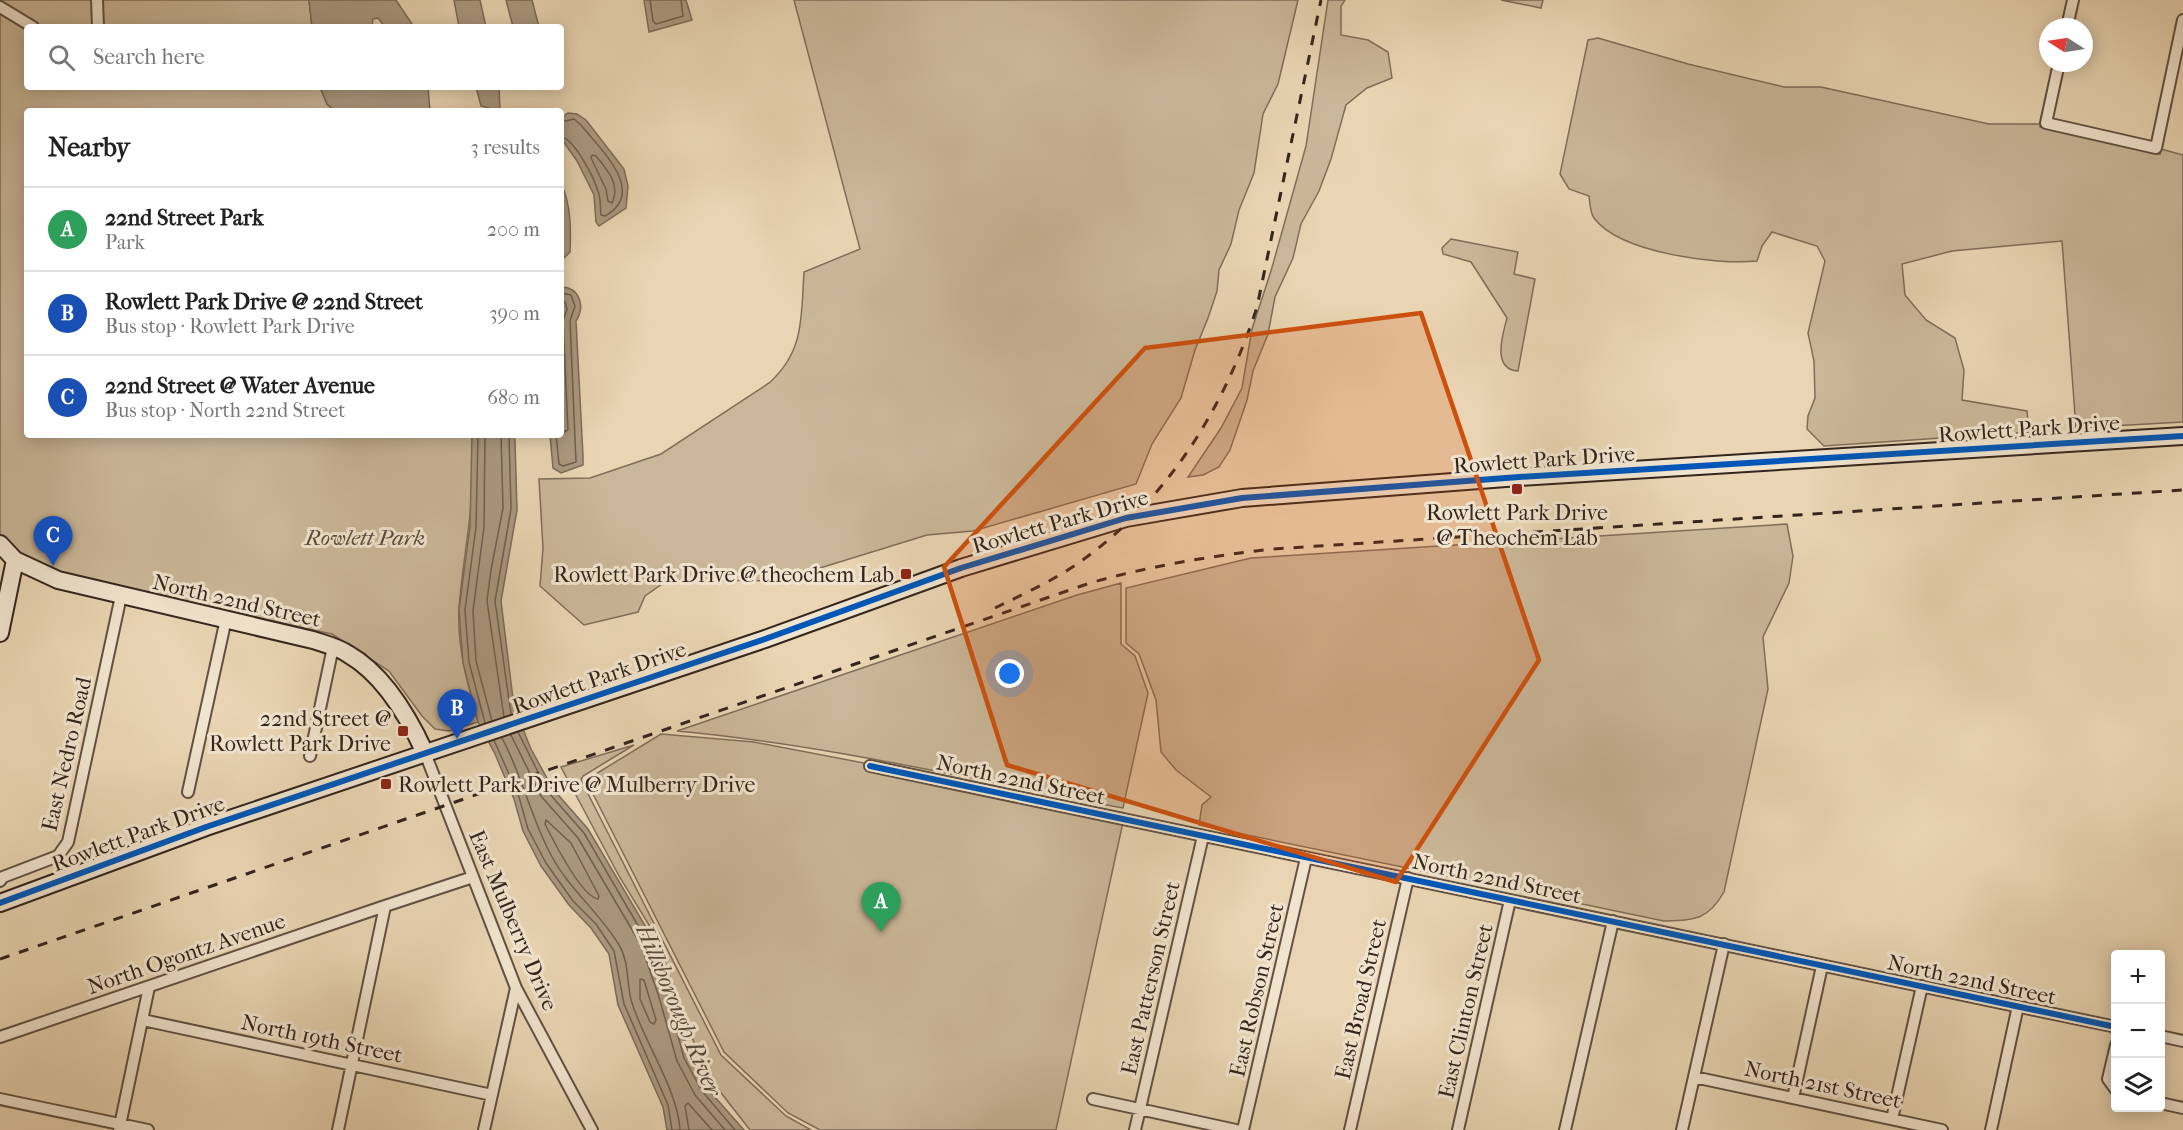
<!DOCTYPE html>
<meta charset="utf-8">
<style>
:root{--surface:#fff;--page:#f6f6f6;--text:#222;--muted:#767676;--line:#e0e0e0;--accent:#8f2418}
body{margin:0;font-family:"IM FELL French Canon",serif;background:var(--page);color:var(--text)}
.controls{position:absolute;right:18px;bottom:18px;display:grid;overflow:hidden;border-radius:6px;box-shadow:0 3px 15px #0003}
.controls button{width:54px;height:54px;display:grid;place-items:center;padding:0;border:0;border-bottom:2px solid var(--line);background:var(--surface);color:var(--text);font:30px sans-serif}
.compass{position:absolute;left:2039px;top:18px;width:54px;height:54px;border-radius:50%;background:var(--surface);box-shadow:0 3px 15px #0003;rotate:282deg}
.you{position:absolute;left:1010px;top:674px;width:21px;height:21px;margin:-15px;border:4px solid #fff;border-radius:50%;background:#1a73e8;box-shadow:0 0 0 9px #1a73e833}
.badge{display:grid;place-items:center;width:39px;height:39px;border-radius:50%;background:var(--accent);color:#fff;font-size:20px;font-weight:700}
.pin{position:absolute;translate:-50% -50px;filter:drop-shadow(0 2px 3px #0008)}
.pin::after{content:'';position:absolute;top:32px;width:21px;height:18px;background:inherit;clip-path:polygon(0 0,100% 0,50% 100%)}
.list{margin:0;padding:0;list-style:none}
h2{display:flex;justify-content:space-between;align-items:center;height:78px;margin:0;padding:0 24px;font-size:26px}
h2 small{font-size:20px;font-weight:400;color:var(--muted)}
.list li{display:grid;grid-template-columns:39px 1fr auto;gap:18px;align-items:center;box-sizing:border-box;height:84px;padding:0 24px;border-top:2px solid var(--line)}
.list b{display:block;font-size:22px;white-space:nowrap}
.list p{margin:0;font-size:20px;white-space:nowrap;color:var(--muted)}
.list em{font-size:20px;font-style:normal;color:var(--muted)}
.icon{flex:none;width:33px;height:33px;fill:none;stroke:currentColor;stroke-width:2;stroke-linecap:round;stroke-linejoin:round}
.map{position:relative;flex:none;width:2183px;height:1130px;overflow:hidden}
.search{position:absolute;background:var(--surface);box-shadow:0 3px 15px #0003;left:24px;top:24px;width:540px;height:66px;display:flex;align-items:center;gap:15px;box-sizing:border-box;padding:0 21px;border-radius:6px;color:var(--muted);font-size:22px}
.panel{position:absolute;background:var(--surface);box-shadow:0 3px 15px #0003;left:24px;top:108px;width:540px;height:330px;border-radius:6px}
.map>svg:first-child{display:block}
.green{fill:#cab799;stroke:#7f6e5a;stroke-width:1.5}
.water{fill:#ab9980;stroke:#7b6b58;stroke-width:1.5}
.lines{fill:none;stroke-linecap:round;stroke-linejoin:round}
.shore{stroke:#705f4e;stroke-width:1.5}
.street-casing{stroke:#615142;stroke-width:14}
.secondary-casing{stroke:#34251c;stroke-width:20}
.street{stroke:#f1e4ce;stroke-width:10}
.secondary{stroke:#f1e4ce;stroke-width:16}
.rail{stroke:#34251c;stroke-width:3;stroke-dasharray:10 10;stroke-linecap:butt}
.cycleway-casing{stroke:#f1e4ce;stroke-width:10}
.cycleway{stroke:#0057b8;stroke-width:6}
.marked{fill:#cd510e;fill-opacity:0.2;stroke:#cd510e;stroke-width:4.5;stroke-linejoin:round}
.poi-dot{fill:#8f2418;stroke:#f1e4ce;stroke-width:2}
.labels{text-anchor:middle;stroke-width:6;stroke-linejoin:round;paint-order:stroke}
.street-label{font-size:22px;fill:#34251c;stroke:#f1e4ce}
.poi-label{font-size:22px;fill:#34251c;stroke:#f1e4ce;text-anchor:end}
.park-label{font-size:22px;font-style:italic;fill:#5a4a3b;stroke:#f1e4ce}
.water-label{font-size:24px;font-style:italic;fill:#58483a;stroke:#f1e4ce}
</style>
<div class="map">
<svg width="2183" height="1130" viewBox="0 0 2183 1130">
<rect width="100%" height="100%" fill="#e9d5b3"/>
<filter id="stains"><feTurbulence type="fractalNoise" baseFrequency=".00333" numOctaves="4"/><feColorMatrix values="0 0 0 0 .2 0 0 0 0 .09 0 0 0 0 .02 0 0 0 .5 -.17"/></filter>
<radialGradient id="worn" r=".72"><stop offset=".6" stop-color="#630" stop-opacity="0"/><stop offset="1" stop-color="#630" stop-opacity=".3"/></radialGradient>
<!-- green -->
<path class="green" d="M 0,0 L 309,0 L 312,27 L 27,27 L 27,87 L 320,87 L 327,104 L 335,111 L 27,111 L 27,435 L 472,435 C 478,494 463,551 459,609 C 457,648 468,685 478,722 L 449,731 L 435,729 L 422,716 L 389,671 L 332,634 L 58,575 L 18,555 L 0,536 Z
M 794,0 L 1298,0 L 1278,84 L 1263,114 L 1254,173 L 1239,210 L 1231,244 L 1219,270 L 1217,291 L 1208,318 L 1195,350 L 1181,398 L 1152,444 L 1136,484 L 973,531 L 927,535 L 778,581 L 668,580 L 645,596 L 638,612 L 584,625 L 540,586 L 543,548 L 539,479 L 590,478 L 661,454 L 769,383 C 805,351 801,316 804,272 L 860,249 Z
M 1328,0 L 1345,0 L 1341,6 L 1341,35 L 1368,40 L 1388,52 L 1392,78 L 1367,88 L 1346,105 L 1331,159 L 1319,191 L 1301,224 L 1293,258 L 1275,297 L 1268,334 L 1253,371 L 1247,400 L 1230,450 L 1219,467 L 1203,475 L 1188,477 L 1221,428 L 1242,388 L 1252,329 L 1271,271 L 1306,146 Z
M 1501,0 L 1543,0 L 1541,8 Z
M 1598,38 L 1688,64 L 1784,87 L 1821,87 L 1989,124 L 2041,124 L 2040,127 L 2160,154 L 2161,149 L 2183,155 L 2183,422 L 2076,428 L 2062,241 L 1952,251 L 1902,264 L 1905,295 L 1926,320 L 1955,338 L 1964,370 L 1962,400 L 2027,411 L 2029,432 L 1824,446 L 1807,429 L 1808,416 L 1815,398 L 1814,361 L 1808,333 L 1825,261 L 1817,246 L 1772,232 L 1762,246 L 1757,261 C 1716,265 1620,253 1594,218 C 1590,213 1590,202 1589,196 L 1569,189 L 1560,174 L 1588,40 Z
M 1451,239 L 1518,252 L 1514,274 L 1535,279 L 1518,371 C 1491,369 1503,334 1507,318 L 1471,262 L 1443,254 L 1442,248 Z
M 1787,524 L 1793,556 L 1789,583 L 1763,637 L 1768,689 L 1724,892 C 1708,920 1695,920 1664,921 L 1199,825 L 1202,805 L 1211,797 L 1176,770 L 1161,752 L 1156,700 L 1139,654 L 1126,643 L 1126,588 L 1251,558 Z
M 1121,583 L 1121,644 L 1135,656 L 1148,693 L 1123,808 C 975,780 828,745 677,731 L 1077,595 Z
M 661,734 L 754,742 L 1125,813 L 1056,1130 L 820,1130 L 788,1113 L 724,1052 L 586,780 Z
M 634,745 L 583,776 L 581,780 L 721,1055 L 786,1116 L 811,1130 L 750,1130 L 711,1080 L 684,1020 L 657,938 L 619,876 L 561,767 Z"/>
<!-- water -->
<path class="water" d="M 309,0 L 396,0 L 414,27 L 385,27 L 378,18 L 373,19 L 372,27 L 312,27 Z
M 454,0 L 480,0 L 486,27 L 459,27 Z
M 506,0 L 532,0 L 539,27 L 513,27 Z
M 644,0 L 686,0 L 692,20 L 649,32 Z
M 320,87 L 428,87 L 430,111 L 335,111 L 327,104 Z
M 476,87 L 499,87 L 500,111 L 481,106 Z
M 568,113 L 577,114 L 586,120 L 624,169 L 628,186 L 626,208 L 599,226 L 596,222 L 594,195 L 577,161 L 561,138 L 561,118 Z
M 561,183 C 571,205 571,228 570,252 L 561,261 Z
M 561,287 C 579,287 586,306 576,321 L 583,456 L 583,465 L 561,473 L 553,468 L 550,435 L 561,435 Z
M 472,435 L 514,435 L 515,441 L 517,510 L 501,601 L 514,707 L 531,749 L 553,789 L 588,829 L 653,939 L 672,994 L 689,1055 L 706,1087 L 744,1130 L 667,1130 L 663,1107 L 618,1005 L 609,954 L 591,928 L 569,905 L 541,866 L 523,831 L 514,799 L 495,754 L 478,722 L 463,663 L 459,610 L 470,526 Z"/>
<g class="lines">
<!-- shore -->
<path class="shore" d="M 650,0 L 653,21 L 656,24 L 683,16 L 681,0
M 561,122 L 574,119 L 581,125 C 600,149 648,192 605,216 L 601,215 C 600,207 601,198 598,191 C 594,178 574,138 561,137
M 592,155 L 596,156 C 607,169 621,185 612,203 L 608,201 L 606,189 L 591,158 Z
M 561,301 L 565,302 L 567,309 L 563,321 L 568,430 L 564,432 L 561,429
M 478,435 L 476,527 L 465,610 L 469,662 L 485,723
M 485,435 L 484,527 L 473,611 L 476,661 L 492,721
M 501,435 L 503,508 L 491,570 L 487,601 L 504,717
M 509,435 L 511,509 L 495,601 L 511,714
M 556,435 L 559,464 L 563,466 L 576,462 L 570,321 L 575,306 L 571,295 L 561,293
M 518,732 L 548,792 L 584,833 L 647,941 L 667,995 L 684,1058 L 702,1091 L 735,1130
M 511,735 L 541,796 L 578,838 L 641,945 L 659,997 L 677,1061 L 695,1095 L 725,1130
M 502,738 C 522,775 531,818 551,855 C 569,889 600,913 619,945 C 630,963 626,985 632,1003 C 644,1042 678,1090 680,1130
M 494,740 L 519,797 L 528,829 L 546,863 L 573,901 L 596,924 L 614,951 L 624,1004 L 668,1105 L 672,1130
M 546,820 L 571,843 L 599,896 L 598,899 C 581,896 553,840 545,824 Z
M 640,979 L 644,980 L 656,1020 L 654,1024 L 650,1022 L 640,999 Z
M 689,1130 L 685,1106 L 688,1103 L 712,1130"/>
<defs>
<path id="street" d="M 97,0 L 98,27
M 0,7 L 33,27
M 2067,27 L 2073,0
M 2059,63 L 2046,123 L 2156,148 L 2183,20
M 425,753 L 516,988 L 592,1130
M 310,756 L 333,647
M 870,766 L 2116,1027
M 188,792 L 226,619
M 0,881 L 3,877 L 58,856 L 68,842 L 121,596
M 143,1020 L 492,1095
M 2160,1036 L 2183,1041
M 0,1037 L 385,906
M 2116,1045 L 2108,1079 L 2116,1090
M 1694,1077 L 1942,1130
M 1793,1098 L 1822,966
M 0,1099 L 148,1130
M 1093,1099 L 1236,1130
M 2160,1103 L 2183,1108
M 1892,1119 L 1922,986
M 119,1130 L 149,987
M 338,1130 L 385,906 L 473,877
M 484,1130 L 516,988
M 1135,1130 L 1203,836
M 1243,1130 L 1306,858
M 1350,1130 L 1408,878
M 1458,1130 L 1510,900
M 1565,1130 L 1613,921
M 1682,1130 L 1724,944
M 1991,1130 L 2018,1006"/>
<path id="secondary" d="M 0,544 L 15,560 L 58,580 L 313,640 C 325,644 338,647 348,654 C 383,674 409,718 425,753
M 0,633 L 15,560
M 0,903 L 206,827 L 765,639 L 961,568 L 1126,518 L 1242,498 L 1519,477 L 2183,436"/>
</defs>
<!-- street casing -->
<use href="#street" class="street-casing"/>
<!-- secondary casing -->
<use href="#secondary" class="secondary-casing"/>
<!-- street -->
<use href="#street" class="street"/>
<!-- secondary -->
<use href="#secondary" class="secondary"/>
<!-- rail -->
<path class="rail" d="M 995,608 C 1023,594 1053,581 1080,562 C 1168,499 1224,409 1257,307 L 1321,0
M 0,959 L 1090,583 C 1150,566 1210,556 1273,549 L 2183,490"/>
<defs>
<path id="cycleway" d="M 870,766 L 2116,1027
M 0,903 L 206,827 L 765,639 L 961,568 L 1126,518 L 1242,498 L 1519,477 L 2183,436"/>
</defs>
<!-- cycleway casing -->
<use href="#cycleway" class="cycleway-casing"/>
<!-- cycleway -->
<use href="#cycleway" class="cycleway"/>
</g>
<!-- marked area -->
<path class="marked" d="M 1421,313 L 1539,660 L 1396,882 L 1007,765 L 944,567 L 1145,348 Z"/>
<!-- markers -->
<g class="poi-dot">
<rect x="1511" y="483" width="12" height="12" rx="3"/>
<rect x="900" y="568" width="12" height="12" rx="3"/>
<rect x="397" y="725" width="12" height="12" rx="3"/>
<rect x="380" y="778" width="12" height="12" rx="3"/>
</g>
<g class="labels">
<!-- street labels -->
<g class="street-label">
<text transform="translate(2029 428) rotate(-4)" y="8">Rowlett Park Drive</text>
<text transform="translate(1544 459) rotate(-4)" y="8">Rowlett Park Drive</text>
<text transform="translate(1060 521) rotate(-16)" y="8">Rowlett Park Drive</text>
<text transform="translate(237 600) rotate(13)" y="8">North 22nd Street</text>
<text transform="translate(599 677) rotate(-19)" y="8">Rowlett Park Drive</text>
<text transform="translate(66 754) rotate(-77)" y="8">East Nedro Road</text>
<text transform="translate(1021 779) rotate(12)" y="8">North 22nd Street</text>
<text transform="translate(138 833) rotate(-20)" y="8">Rowlett Park Drive</text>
<text transform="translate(1497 878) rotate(12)" y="8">North 22nd Street</text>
<text transform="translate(514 920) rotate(67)" y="8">East Mulberry Drive</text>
<text transform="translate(186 953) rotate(-19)" y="8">North Ogontz Avenue</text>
<text transform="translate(1150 978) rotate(-77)" y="8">East Patterson Street</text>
<text transform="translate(1972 979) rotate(12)" y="8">North 22nd Street</text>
<text transform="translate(1256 990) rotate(-77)" y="8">East Robson Street</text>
<text transform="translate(1360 999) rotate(-77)" y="8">East Broad Street</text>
<text transform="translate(1465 1011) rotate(-77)" y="8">East Clinton Street</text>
<text transform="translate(322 1038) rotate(12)" y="8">North 19th Street</text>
<text transform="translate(1823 1084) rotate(12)" y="8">North 21st Street</text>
</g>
<!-- poi labels -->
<g class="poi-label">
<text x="1517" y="520" text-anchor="middle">Rowlett Park Drive<tspan x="1517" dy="25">@ Theochem Lab</tspan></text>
<text x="894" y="582">Rowlett Park Drive @ theochem Lab</text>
<text x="391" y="726">22nd Street @<tspan x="391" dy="25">Rowlett Park Drive</tspan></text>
<text x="398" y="792" text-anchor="start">Rowlett Park Drive @ Mulberry Drive</text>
</g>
<!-- park labels -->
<g class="park-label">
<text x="365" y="545">Rowlett Park</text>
</g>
<!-- water labels -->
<g class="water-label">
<text transform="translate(679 1010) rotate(67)" y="8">Hillsborough River</text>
</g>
</g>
<rect width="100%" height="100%" filter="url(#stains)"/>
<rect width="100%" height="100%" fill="url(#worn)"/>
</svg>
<div class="controls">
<button>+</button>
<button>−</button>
<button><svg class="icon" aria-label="layers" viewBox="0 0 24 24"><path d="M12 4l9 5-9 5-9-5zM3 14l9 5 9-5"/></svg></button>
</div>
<svg class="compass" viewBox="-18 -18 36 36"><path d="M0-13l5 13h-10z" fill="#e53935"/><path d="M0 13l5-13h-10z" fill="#767676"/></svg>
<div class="you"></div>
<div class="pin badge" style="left:881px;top:932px;background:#2e9e5b">A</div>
<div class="pin badge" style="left:457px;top:739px;background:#1a4fb4">B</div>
<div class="pin badge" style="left:53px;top:566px;background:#1a4fb4">C</div>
<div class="search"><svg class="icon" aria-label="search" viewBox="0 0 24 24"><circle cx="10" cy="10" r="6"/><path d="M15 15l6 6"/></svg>Search here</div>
<section class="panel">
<h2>Nearby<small>3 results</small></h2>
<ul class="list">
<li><span class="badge" style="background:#2e9e5b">A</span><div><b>22nd Street Park</b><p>Park</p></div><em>200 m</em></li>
<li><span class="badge" style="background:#1a4fb4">B</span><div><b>Rowlett Park Drive @ 22nd Street</b><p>Bus stop · Rowlett Park Drive</p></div><em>390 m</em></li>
<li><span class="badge" style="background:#1a4fb4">C</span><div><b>22nd Street @ Water Avenue</b><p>Bus stop · North 22nd Street</p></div><em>680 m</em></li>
</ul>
</section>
</div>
